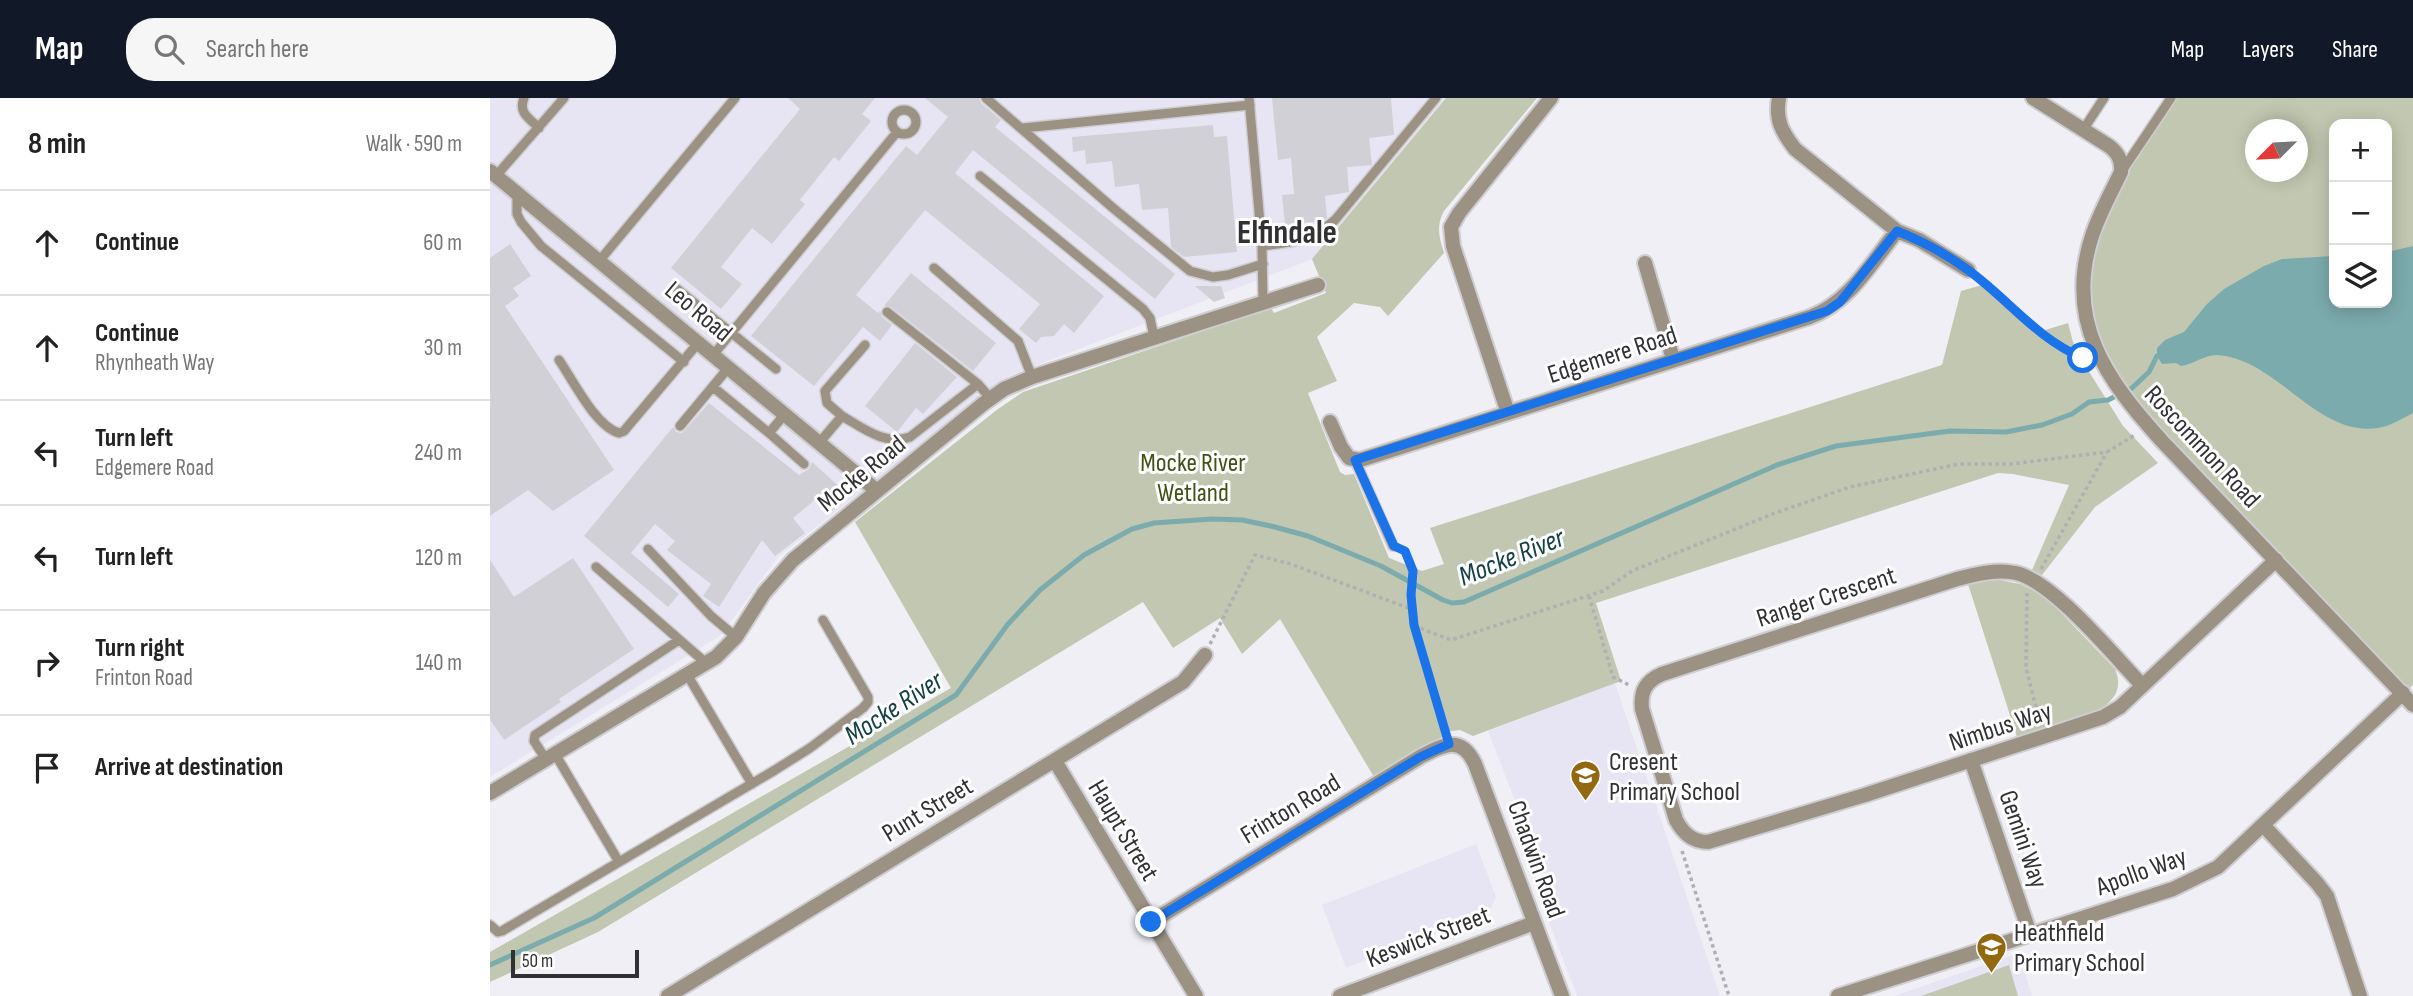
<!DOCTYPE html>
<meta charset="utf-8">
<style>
:root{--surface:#fff;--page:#f6f6f6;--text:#222;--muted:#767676;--line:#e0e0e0;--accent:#111827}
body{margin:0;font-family:"Sofia Sans Condensed",sans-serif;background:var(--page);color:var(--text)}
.controls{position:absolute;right:21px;top:21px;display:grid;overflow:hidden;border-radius:14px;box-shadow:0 4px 18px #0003}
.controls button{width:63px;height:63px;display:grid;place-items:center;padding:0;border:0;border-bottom:2px solid var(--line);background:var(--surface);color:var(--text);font:35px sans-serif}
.compass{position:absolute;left:1755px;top:21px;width:63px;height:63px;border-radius:50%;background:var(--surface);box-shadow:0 4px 18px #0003;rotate:246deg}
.scale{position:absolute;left:21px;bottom:18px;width:128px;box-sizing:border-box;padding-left:7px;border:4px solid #313133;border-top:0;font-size:19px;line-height:24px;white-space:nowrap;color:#313133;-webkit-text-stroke:5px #fdfdfe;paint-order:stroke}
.stop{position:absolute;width:21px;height:21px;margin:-16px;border:5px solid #1a73e8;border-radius:50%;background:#fff}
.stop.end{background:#1a73e8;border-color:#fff;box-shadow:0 2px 7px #0008}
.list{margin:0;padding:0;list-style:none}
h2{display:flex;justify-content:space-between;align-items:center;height:91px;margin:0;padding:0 28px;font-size:30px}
h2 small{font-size:23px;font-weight:400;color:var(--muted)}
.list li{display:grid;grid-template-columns:46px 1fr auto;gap:21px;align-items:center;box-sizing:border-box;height:105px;padding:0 28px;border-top:2px solid var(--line)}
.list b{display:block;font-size:26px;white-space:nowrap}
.list p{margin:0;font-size:23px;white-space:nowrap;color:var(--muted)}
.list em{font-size:23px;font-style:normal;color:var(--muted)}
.icon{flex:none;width:38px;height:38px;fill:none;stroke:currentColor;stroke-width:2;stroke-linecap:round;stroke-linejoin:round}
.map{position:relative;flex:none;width:1923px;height:898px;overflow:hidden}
header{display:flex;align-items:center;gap:42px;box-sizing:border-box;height:98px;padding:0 35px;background:var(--accent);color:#fff}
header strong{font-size:33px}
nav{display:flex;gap:38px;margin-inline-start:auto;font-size:24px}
.search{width:490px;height:63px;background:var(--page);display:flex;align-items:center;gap:18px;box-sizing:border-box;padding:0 24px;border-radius:28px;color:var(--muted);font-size:26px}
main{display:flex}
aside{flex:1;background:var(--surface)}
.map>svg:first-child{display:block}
.built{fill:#e7e5f3}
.green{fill:#c1c7b0;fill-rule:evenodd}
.water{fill:#7cabad}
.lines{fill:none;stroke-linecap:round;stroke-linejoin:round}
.stream{stroke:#7cabad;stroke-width:5}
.building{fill:#d1d0d6}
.service-casing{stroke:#cecdd2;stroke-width:12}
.minor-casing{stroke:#cecdd2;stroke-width:18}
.tertiary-casing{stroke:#cecdd2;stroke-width:18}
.path{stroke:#b0afb4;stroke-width:3.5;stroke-dasharray:3.5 3.5;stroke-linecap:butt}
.service{stroke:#9b9284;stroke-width:9}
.minor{stroke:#9b9284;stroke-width:14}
.tertiary{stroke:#9b9284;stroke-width:14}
.route{stroke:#1a73e8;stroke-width:9}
.labels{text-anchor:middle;stroke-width:6;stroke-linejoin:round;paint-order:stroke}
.street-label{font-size:26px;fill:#313133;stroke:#fdfdfe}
.park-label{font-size:26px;fill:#455017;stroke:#fdfdfe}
.poi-label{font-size:26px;fill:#313133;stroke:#fdfdfe;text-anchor:start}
.water-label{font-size:28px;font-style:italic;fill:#144143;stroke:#fdfdfe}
.district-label{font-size:33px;font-weight:bold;fill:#313133;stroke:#fdfdfe}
</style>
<header>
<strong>Map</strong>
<div class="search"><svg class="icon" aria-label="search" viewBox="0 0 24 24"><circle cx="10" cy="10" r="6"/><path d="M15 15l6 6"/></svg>Search here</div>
<nav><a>Map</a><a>Layers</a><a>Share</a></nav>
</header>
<main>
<aside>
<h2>8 min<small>Walk · 590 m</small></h2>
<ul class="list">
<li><svg class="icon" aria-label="ahead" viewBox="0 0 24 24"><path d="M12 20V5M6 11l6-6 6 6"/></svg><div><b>Continue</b></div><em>60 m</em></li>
<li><svg class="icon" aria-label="ahead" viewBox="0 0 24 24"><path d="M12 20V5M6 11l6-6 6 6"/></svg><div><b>Continue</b><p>Rhynheath Way</p></div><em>30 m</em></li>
<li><svg class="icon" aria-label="left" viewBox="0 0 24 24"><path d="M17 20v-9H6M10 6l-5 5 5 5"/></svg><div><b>Turn left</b><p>Edgemere Road</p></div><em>240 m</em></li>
<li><svg class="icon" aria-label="left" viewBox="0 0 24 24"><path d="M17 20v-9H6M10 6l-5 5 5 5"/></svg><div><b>Turn left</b></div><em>120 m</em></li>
<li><svg class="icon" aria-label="right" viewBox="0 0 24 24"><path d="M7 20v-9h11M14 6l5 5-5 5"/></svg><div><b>Turn right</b><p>Frinton Road</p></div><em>140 m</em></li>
<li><svg class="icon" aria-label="arrive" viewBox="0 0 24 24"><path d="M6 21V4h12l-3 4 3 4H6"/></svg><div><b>Arrive at destination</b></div></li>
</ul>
</aside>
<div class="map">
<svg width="1923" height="898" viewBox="0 0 1923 898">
<rect width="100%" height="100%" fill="#f0eff5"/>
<!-- built -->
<path class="built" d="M 0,0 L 956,0 L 822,161 L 519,278 L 288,459 L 230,538 L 0,679 Z
M 1125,585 L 1230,898 L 1087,898 L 1043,782 L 1054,777 L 998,633 Z
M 986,746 L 1006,799 L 999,814 L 856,870 L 832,807 Z
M 1529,855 L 1542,898 L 1404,898 Z"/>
<!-- green -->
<path class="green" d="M 956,0 L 1047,0 L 954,113 C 946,127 949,140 954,155 L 898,218 L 890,209 L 864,205 L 827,239 L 847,283 L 818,295 L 850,374 L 855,377 L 864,376 L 899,460 L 932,473 L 954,466 L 940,430 L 1452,267 L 1471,193 L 1499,185 L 1552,233 L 1578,225 L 1583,244 L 1593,264 L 1633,328 L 1668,365 L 1605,409 L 1552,477 L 1542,472 L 1579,387 L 1523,376 L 1508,375 L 1106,505 L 1131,583 L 983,638 L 970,632 L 954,634 L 954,638 L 884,679 L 790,521 L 752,556 L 730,520 L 683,550 L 653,504 L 108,834 L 0,884 L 0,854 L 461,590 L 365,424 L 508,311 L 533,294 L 781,210 L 784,215 L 836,195 L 822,161 Z
M 1681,0 L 1923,0 L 1923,587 L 1913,595 L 1671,342 L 1609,258 L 1594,178 L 1631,74 ZM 1844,26 L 1897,26 L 1897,205 L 1844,205 ZM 1766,32 L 1808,32 L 1808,74 L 1766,74 Z
M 1505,481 L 1530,486 L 1555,498 L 1625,571 C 1633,590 1625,602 1609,612 L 1527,639 L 1478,486 Z
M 1519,867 L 1528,898 L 1431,898 Z"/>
<!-- water -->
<path class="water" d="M 1923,148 L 1923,315 C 1912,321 1900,328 1888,330 C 1826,339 1788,261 1727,257 C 1714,257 1704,266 1691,268 L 1686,265 L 1672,266 L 1667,258 L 1667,250 L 1675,242 L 1694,234 L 1717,206 L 1734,191 L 1774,168 L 1792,161 L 1844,158 L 1844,205 L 1897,205 L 1897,154 Z"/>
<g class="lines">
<!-- stream -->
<path class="stream" d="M 0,867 L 104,820 L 466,597 L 518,526 L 550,492 L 594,457 L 642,431 L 664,425 L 722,421 L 752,422 L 781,428 L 818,438 L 891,468 L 953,502 L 962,505 L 974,504 L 1287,367 L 1346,348 L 1460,333 L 1516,334 L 1552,327 L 1582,316 L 1599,304 L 1618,302 L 1642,290 L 1659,274 L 1667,258"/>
</g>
<!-- building -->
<path class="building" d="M 298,0 L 385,0 L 372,16 L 381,23 L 349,63 L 344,59 L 310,102 L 315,106 L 282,146 L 262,130 L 231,169 L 252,186 L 231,211 L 181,170 L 310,11 Z
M 435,0 L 489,0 L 491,5 L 511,22 L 505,29 L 685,176 L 665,201 L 483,52 L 465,75 L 614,198 L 584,235 L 574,226 L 564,238 L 551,239 L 546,245 L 529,231 L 550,206 L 435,112 L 366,197 L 388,215 L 390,213 L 392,219 L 402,227 L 390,243 L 373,229 L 324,288 L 261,238 L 416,48 L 427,57 L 458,19 Z
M 782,0 L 901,0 L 904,37 L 879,40 L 882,67 L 857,69 L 859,94 L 835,98 L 837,120 L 832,123 L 795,127 L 792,97 L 804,96 L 801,60 L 788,62 Z
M 723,27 L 724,39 L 737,38 L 747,154 L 694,159 L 681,149 L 678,110 L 652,112 L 649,86 L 625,89 L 622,63 L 596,66 L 595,52 L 583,54 L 582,39 Z
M 20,146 L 41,178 L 23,190 L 29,198 L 15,208 L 124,372 L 63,413 L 38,392 L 0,418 L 0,160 Z
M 421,175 L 506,245 L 483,273 L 401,209 L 394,208 Z
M 705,188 L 731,188 L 735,200 L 724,204 Z
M 425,245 L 467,279 L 433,316 L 426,310 L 407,334 L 375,308 Z
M 219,305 L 309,377 L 319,371 L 322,364 L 351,390 L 351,405 L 338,416 L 326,401 L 303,420 L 315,435 L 285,458 L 272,442 L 229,509 L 213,498 L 221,486 L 177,452 L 185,443 L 165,426 L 141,455 L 189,496 L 178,509 L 94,438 L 183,329 L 186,334 L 192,335 Z
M 83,460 L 144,551 L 69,601 L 71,604 L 14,642 L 0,622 L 0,462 L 24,499 Z"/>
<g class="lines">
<defs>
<path id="service" d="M 34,0 C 28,15 39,20 49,30
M 496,0 L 623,110 L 700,173 L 723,179 L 738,177 L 773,166
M 759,0 L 772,148 L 773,204
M402 24a12 12 0 1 1 24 0a12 12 0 1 1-24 0Z
M 533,30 L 760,7
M 1593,32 L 1614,0
M 1632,73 L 1681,0
M 6,78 L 74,0
M 490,78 L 653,211 L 660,220 L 664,239
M 27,93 L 27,116 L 31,124 L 51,148 L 194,264
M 772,148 C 803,144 821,143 845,122 L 946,0
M 110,162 L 245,0
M 444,170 L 528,243 L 542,279
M 186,190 L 286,271
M 397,214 L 488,286 L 501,301
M 224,256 L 407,34
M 69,262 C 83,282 105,328 129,335 L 134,333 L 209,244
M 223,289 L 279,335 L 295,316
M 352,318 L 337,305 L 335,293 L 375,247
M 190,328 L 239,269
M 279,335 L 314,366
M 329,345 L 352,318 C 373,330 395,348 420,339 L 488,286
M 865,362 L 903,448
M 158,451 L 221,518 L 246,539
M 106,469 L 216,565
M 198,578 L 262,686
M 64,654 L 129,764
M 55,660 L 44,643 L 45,637 L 189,542
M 0,827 L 8,834 L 12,833 L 285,672 L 320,650 L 373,610 L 378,604 L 378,599 L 333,522"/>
<path id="minor" d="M 1289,0 C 1285,22 1292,34 1305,51 L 1407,133 L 1429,142 L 1478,172
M 0,73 L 386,392
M 1155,165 L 1183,261
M 1018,315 L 963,148 L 961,129 L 969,115 L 1061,0
M 840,324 L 851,349 L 859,360 L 870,362 L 1320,219 C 1359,205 1382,164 1407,133
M 1652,587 C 1623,557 1564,484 1526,475 C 1506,471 1487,476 1467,481 L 1172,576 C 1156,583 1150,593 1152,611 L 1186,722 C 1193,735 1202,744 1218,744 L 1375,697 L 1613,619 L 1630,609 L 1786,462
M 1481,662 L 1540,836
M 565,663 L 706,898
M 0,695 L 226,559 L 246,539 L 274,495 L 303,462 L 493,306 L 514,291 L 542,279 L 828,187
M 1773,727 L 1827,785 L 1837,798 L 1870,898
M 661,824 L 930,659 C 953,647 971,636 985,666 L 1072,898
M 178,898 L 693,584 L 715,557
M 850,898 L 1044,825
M 1348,898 L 1683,791 L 1728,769 L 1913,595"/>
<path id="tertiary" d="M 1543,0 L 1619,48 C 1628,55 1632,62 1631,74 C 1621,95 1609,116 1602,138 C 1574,224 1617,282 1671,342 L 1923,607"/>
</defs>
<!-- service casing -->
<use href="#service" class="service-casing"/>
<!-- minor casing -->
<use href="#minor" class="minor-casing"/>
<!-- tertiary casing -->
<use href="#tertiary" class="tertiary-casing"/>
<!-- path -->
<path class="path" d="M 1488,180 C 1521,208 1552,244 1593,260
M 914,453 L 923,473 L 921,497 L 924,528 L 957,634
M 1551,471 L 1617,354
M 1537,495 L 1536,570 L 1550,625
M 1099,498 L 1123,579 L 1141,588
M 924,528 L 961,542 L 1113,493 L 1142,473 L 1285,415 L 1360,389 L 1469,366 L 1521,366 L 1617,354 L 1645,337
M 720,546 L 765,457 L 801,466 L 921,511
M 1192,753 L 1239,898"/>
<!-- service -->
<use href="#service" class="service"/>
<!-- minor -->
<use href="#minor" class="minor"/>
<!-- tertiary -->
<use href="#tertiary" class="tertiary"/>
</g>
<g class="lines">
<!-- route -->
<path class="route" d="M 661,824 L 930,659 L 959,646 L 924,527 L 921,497 L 923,473 L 915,453 L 904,448 L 865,362 L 1337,213 L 1350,204 L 1407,133 C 1432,143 1456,156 1478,172 C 1517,200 1547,241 1593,260"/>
</g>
<!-- icons -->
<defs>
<symbol id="school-pin" viewBox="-11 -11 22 30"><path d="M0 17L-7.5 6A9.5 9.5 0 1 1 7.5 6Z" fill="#926811" stroke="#fdfdfe"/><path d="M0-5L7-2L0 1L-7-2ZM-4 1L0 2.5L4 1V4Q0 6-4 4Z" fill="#fff"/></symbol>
</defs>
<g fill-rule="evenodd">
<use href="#school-pin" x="1078" y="660" width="35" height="47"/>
<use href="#school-pin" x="1484" y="832" width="35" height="47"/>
</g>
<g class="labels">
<!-- street labels -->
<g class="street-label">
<text transform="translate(209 213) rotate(40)" y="9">Leo Road</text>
<text transform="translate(1122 256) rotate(-18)" y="9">Edgemere Road</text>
<text transform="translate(1713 348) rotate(47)" y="9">Roscommon Road</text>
<text transform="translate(371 375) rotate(-39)" y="9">Mocke Road</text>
<text transform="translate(1336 498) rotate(-18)" y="9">Ranger Crescent</text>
<text transform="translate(1510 628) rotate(-18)" y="9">Nimbus Way</text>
<text transform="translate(800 710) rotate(-31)" y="9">Frinton Road</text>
<text transform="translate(437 711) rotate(-31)" y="9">Punt Street</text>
<text transform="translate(634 732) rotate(59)" y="9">Haupt Street</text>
<text transform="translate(1534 741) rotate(71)" y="9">Gemini Way</text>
<text transform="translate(1047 761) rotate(70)" y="9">Chadwin Road</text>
<text transform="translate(1651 773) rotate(-20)" y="9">Apollo Way</text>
<text transform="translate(938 838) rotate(-21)" y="9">Keswick Street</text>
</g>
<!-- park labels -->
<g class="park-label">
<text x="703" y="373">Mocke River<tspan x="703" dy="30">Wetland</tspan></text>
</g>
<!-- poi labels -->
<g class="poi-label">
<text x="1119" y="672">Cresent<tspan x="1119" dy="30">Primary School</tspan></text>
<text x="1524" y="843">Heathfield<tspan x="1524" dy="30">Primary School</tspan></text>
</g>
<!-- water labels -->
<g class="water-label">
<text transform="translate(1021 458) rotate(-22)" y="10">Mocke River</text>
<text transform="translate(403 609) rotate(-33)" y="10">Mocke River</text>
</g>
<!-- district labels -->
<g class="district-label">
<text x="797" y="145">Elfindale</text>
</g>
</g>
</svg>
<div class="controls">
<button>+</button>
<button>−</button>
<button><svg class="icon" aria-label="layers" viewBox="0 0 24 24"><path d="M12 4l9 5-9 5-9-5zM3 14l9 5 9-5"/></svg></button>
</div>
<svg class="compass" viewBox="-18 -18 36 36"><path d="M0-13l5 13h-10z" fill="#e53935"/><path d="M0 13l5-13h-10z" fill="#767676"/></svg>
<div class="scale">50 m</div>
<div class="stop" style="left:1593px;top:260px"></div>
<div class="stop end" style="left:661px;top:824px"></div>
</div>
</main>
